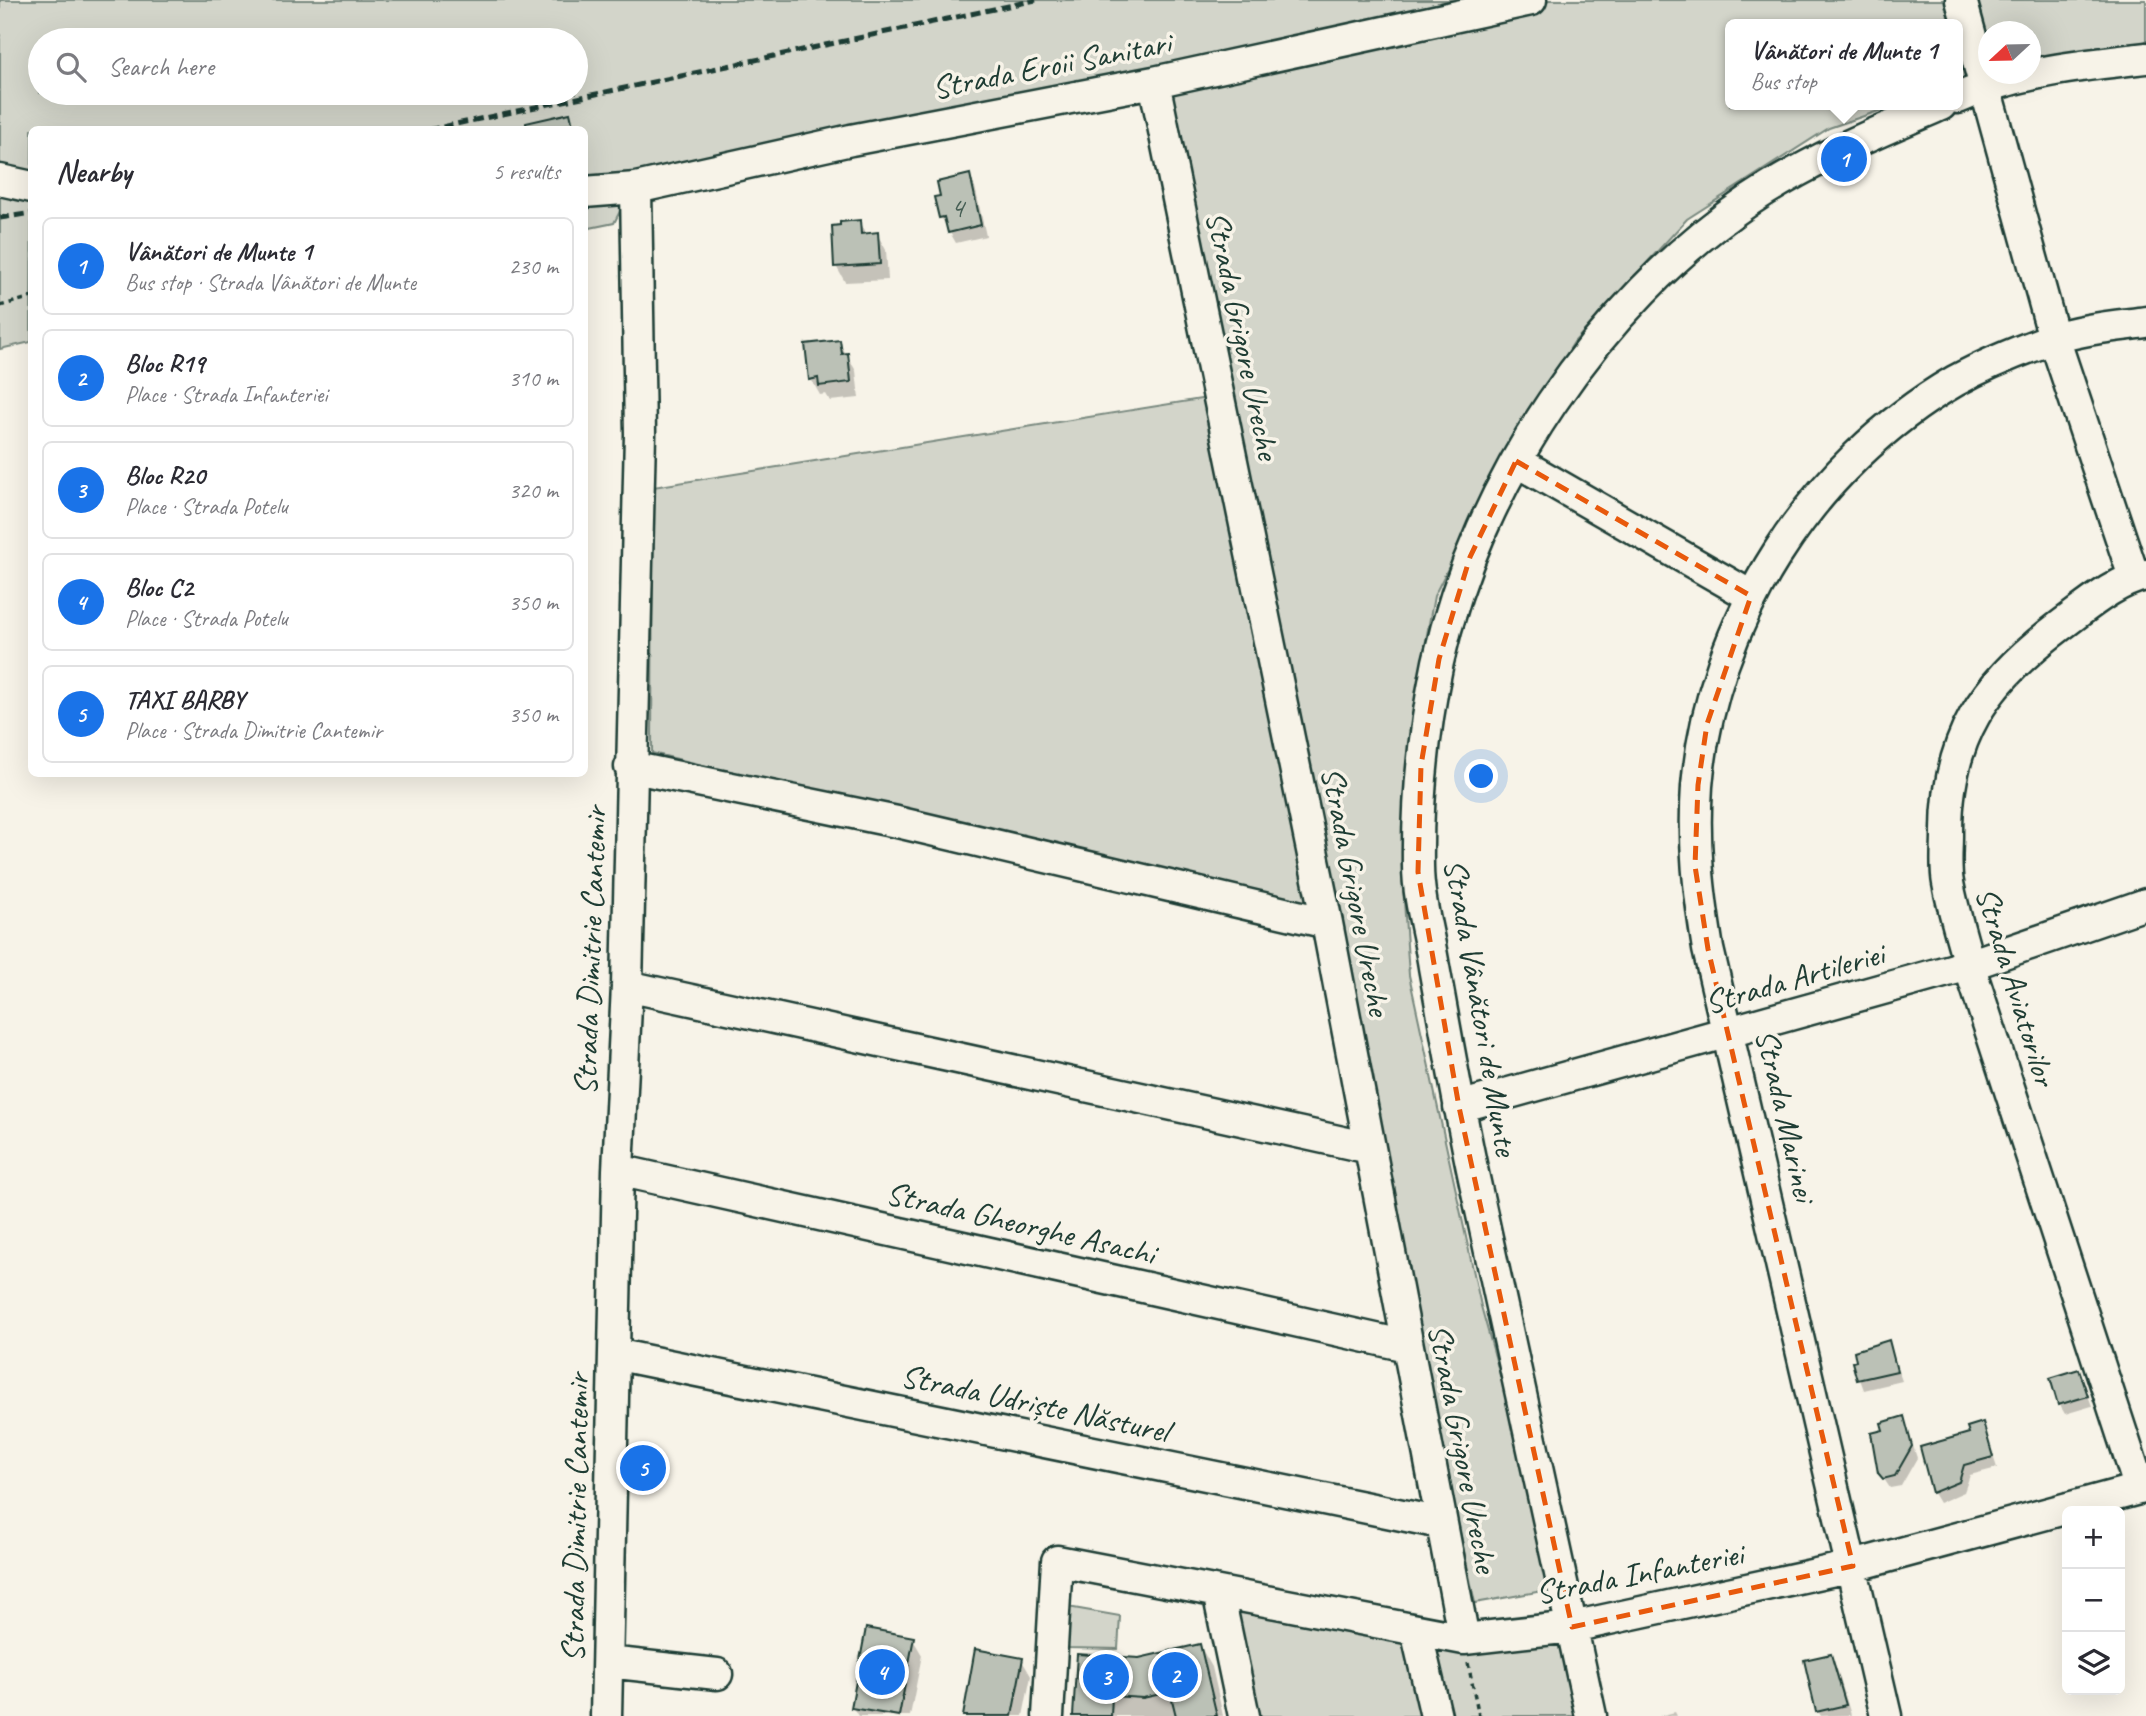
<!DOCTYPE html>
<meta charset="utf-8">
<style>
:root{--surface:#fff;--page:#f7f7f7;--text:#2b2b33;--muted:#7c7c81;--line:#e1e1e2;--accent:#1a73e8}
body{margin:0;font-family:Caveat,sans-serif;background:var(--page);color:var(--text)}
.controls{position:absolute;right:21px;bottom:21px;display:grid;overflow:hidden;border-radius:10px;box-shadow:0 7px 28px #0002}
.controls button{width:63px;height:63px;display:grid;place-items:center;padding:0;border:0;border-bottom:2px solid var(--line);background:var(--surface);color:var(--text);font:35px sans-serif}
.compass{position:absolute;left:1978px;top:21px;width:63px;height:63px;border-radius:50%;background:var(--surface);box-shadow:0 7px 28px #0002;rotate:248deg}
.you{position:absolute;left:1482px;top:777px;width:24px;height:24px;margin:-18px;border:5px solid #fff;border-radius:50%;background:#1a73e8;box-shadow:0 0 0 10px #1a73e833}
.badge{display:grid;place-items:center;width:46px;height:46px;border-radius:50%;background:var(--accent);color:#fff;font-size:23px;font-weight:700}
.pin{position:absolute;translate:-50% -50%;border:4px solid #fff;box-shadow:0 2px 7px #0006}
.popup{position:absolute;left:1725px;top:19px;width:238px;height:91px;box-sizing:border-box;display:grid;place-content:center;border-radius:10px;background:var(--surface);filter:drop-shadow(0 2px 5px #0005);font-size:23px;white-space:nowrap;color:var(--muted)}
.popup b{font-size:26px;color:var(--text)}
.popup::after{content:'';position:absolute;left:50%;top:100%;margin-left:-14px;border:14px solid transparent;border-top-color:var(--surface)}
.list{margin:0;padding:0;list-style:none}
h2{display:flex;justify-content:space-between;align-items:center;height:91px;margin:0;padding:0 28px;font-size:30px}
h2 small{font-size:23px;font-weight:400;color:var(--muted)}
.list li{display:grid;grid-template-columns:46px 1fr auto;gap:21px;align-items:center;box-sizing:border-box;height:98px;margin:0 14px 14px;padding:0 14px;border:2px solid var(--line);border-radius:10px}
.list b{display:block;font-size:26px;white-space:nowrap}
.list p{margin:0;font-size:23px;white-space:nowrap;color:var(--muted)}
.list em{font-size:23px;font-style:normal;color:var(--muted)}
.icon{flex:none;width:38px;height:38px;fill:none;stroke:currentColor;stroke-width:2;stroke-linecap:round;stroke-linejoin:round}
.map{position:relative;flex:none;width:2146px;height:1716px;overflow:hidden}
.search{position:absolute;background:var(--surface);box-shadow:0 7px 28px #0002;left:28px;top:28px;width:560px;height:77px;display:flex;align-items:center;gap:18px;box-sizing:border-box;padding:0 24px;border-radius:38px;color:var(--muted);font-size:26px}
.panel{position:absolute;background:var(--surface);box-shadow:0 7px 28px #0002;left:28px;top:126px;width:560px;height:651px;border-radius:10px}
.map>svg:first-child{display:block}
.green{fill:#d3d5ca;stroke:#79897f;stroke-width:2;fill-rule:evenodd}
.shadow{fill:#0003}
.building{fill:#bbc1b6;stroke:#1f3d34;stroke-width:2}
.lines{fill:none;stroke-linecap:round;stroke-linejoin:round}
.minor-casing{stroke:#1f3d34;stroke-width:35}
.path{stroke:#1f3d34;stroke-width:3.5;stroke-dasharray:5 5;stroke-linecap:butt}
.minor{stroke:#f7f3e8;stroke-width:30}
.rail{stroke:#1f3d34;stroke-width:5;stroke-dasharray:10 5;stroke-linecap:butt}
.marked{fill:none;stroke:#e8590c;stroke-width:5;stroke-dasharray:14 9;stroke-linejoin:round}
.labels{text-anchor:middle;stroke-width:7;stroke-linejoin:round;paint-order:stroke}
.number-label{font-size:30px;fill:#465e54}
.street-label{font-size:33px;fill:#1f3d34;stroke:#f7f3e8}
</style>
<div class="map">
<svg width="2146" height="1716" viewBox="0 0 2146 1716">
<rect width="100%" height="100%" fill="#f7f3e8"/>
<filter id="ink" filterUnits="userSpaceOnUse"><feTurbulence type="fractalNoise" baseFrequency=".0143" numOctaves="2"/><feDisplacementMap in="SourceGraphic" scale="14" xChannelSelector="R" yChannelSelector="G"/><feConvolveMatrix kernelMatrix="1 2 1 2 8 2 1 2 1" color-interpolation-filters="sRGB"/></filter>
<g filter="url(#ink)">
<!-- green -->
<path class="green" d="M 0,0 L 2146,0 L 2146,59 L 2031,73 L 2030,32 L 1988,32 L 1988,74 L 1958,84 L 1958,24 L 1730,24 L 1730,105 L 1896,105 L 1829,128 L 1687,219 L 1574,342 L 1507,452 L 1434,596 L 1413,712 L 1402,871 L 1409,975 L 1481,1306 L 1559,1588 L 1475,1603 L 1329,913 L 652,753 L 653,487 L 1226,395 L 1152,77 L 636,180 L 614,223 L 585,229 L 584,130 L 32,130 L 31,342 L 0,349 ZM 40,40 L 576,40 L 576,93 L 40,93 Z
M 1230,1599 L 1572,1637 L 1589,1716 L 1258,1716 Z
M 1068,1607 L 1120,1616 L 1118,1649 L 1067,1648 Z"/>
<!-- shadow -->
<path class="shadow" d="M 569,115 L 574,130 L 503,130 Z
M 969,176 L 975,187 L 986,236 L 956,243 L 941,217 Z
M 859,222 L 867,235 L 877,234 L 886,250 L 888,280 L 845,282 L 836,266 L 842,227 Z
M 839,342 L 856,371 L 859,398 L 830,401 L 826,394 L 820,395 L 811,379 Z
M 1888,1342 L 1902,1381 L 1864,1390 L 1854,1363 Z
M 2079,1371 L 2092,1406 L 2065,1414 L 2059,1404 Z
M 1904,1418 L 1917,1458 L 1901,1486 L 1890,1488 L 1880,1473 L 1885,1431 Z
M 1983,1424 L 1997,1468 L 1970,1475 L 1964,1492 L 1939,1503 L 1933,1493 L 1922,1448 L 1971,1434 Z
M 912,1638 L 922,1655 L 910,1716 L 858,1716 L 853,1708 Z
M 1200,1646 L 1212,1667 L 1223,1716 L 1075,1716 L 1139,1660 Z
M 1830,1656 L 1836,1666 L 1851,1715 L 1821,1716 L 1818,1711 Z
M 1021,1659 L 1031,1676 L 1023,1716 L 964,1716 Z
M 1675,1712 L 1677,1716 L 1659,1716 Z"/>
<!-- building -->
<path class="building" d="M 570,113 L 574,130 L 526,130 L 526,123 Z
M 970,174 L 981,225 L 948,233 L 944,217 L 939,218 L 934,197 L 940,196 L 937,182 Z
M 860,220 L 861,234 L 878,232 L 880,264 L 834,267 L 832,226 L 840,225 L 840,222 Z
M 840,340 L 842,354 L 848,353 L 851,382 L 819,386 L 818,378 L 809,380 L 805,344 Z
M 1889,1340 L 1897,1371 L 1857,1380 L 1852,1362 L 1856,1361 L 1854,1351 Z
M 2079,1369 L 2088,1396 L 2058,1405 L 2050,1378 Z
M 1904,1416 L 1912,1446 L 1895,1476 L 1883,1479 L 1878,1473 L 1871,1433 L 1883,1430 L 1881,1423 Z
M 1983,1422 L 1993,1457 L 1964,1465 L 1959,1482 L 1932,1493 L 1920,1447 L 1969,1433 L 1967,1427 Z
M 866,1628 L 914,1637 L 899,1716 L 851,1708 Z
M 1200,1644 L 1217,1716 L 1176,1716 L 1170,1692 L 1143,1698 L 1112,1696 L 1111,1716 L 1073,1716 L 1077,1654 L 1139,1658 Z
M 975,1649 L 1023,1658 L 1012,1716 L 963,1716 Z
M 1831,1654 L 1846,1705 L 1816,1712 L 1804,1660 Z"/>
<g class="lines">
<defs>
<path id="minor" d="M 1961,0 L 2054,338 L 2134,577
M 1154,82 L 1327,923 L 1464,1639
M 1958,98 C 2017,72 2082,65 2146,58
M 0,180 L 32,187
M 584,192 L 636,188 L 851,140 L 1154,82 L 1531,0
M 1516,461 L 1751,596
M 630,767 L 897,822 L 1327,923
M 627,986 L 1370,1148
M 1459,1107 L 1969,965 L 2146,904
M 618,1170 L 1407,1346
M 614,1354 L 1441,1523
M 2140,1489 L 1969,965 C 1962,938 1953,910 1948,883 C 1945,868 1947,850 1947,835 C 1946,738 1984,683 2060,626 C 2085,608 2115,581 2146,575
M 1218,1592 L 1244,1716
M 1416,1630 L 1436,1716
M 608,1662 L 717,1674
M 606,1716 L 618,1170 L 627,986 L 640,434 L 636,188
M 1048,1716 L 1057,1561 L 1464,1639 L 1572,1627 L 1853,1566 L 2146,1487
M 1591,1716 C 1552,1537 1513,1357 1474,1178 C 1459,1108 1447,1038 1434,967 C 1429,934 1418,899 1418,866 C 1417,798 1424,729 1438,662 C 1477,484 1599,302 1750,200 C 1810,160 1875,133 1941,105
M 1886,1716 L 1708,949 C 1699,893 1693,843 1697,786 C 1711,621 1812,464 1955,381 C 1984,365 2021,350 2052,339 C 2080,329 2116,326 2146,322"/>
</defs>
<!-- minor casing -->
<use href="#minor" class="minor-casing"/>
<!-- path -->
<path class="path" d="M 0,306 L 32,297
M 1468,1663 L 1479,1716"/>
<!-- minor -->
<use href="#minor" class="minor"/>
<!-- rail -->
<path class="rail" d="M 428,130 L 1036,0
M 0,218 L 32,213"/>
</g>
</g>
<!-- marked area -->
<path class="marked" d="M 1516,461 L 1751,596 L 1707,724 L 1698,785 L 1695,866 L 1708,949 L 1853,1566 L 1572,1627 L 1459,1107 L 1418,872 L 1421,765 L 1439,659 L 1470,557 Z"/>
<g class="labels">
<!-- number labels -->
<g class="number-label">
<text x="957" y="217">4</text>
</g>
<!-- street labels -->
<g class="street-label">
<text transform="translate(1051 64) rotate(-11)" y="12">Strada Eroii Sanitari</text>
<text transform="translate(1244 335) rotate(78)" y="12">Strada Grigore Ureche</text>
<text transform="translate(1357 891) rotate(79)" y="12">Strada Grigore Ureche</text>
<text transform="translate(589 951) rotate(-88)" y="12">Strada Dimitrie Cantemir</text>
<text transform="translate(1794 977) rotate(-16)" y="12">Strada Artileriei</text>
<text transform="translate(2017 986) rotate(73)" y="12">Strada Aviatorilor</text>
<text transform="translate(1482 1007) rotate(80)" y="12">Strada Vânători de Munte</text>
<text transform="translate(1787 1115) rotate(77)" y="12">Strada Marinei</text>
<text transform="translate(1021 1222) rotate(13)" y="12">Strada Gheorghe Asachi</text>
<text transform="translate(1035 1402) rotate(12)" y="12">Strada Udriște Năsturel</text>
<text transform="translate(1464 1448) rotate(79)" y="12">Strada Grigore Ureche</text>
<text transform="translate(574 1518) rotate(-89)" y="12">Strada Dimitrie Cantemir</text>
<text transform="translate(1639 1572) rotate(-11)" y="12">Strada Infanteriei</text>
</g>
</g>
</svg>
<div class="controls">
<button>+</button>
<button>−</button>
<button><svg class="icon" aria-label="layers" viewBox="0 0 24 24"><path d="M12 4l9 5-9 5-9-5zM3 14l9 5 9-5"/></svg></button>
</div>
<svg class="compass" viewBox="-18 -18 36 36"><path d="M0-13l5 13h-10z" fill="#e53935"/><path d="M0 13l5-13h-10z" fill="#7c7c81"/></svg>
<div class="you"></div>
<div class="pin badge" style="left:1844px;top:159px">1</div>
<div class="popup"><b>Vânători de Munte 1</b>Bus stop</div>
<div class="pin badge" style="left:1175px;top:1675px">2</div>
<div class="pin badge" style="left:1106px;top:1677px">3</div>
<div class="pin badge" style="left:882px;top:1672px">4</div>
<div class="pin badge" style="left:643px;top:1468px">5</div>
<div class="search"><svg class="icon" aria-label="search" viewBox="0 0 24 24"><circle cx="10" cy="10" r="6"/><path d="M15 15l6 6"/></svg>Search here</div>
<section class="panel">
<h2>Nearby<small>5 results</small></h2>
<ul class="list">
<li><span class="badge">1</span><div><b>Vânători de Munte 1</b><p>Bus stop · Strada Vânători de Munte</p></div><em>230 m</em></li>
<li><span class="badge">2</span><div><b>Bloc R19</b><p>Place · Strada Infanteriei</p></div><em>310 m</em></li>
<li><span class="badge">3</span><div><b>Bloc R20</b><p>Place · Strada Potelu</p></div><em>320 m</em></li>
<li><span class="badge">4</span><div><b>Bloc C2</b><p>Place · Strada Potelu</p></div><em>350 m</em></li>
<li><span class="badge">5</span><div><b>TAXI BARBY</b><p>Place · Strada Dimitrie Cantemir</p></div><em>350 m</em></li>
</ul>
</section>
</div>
